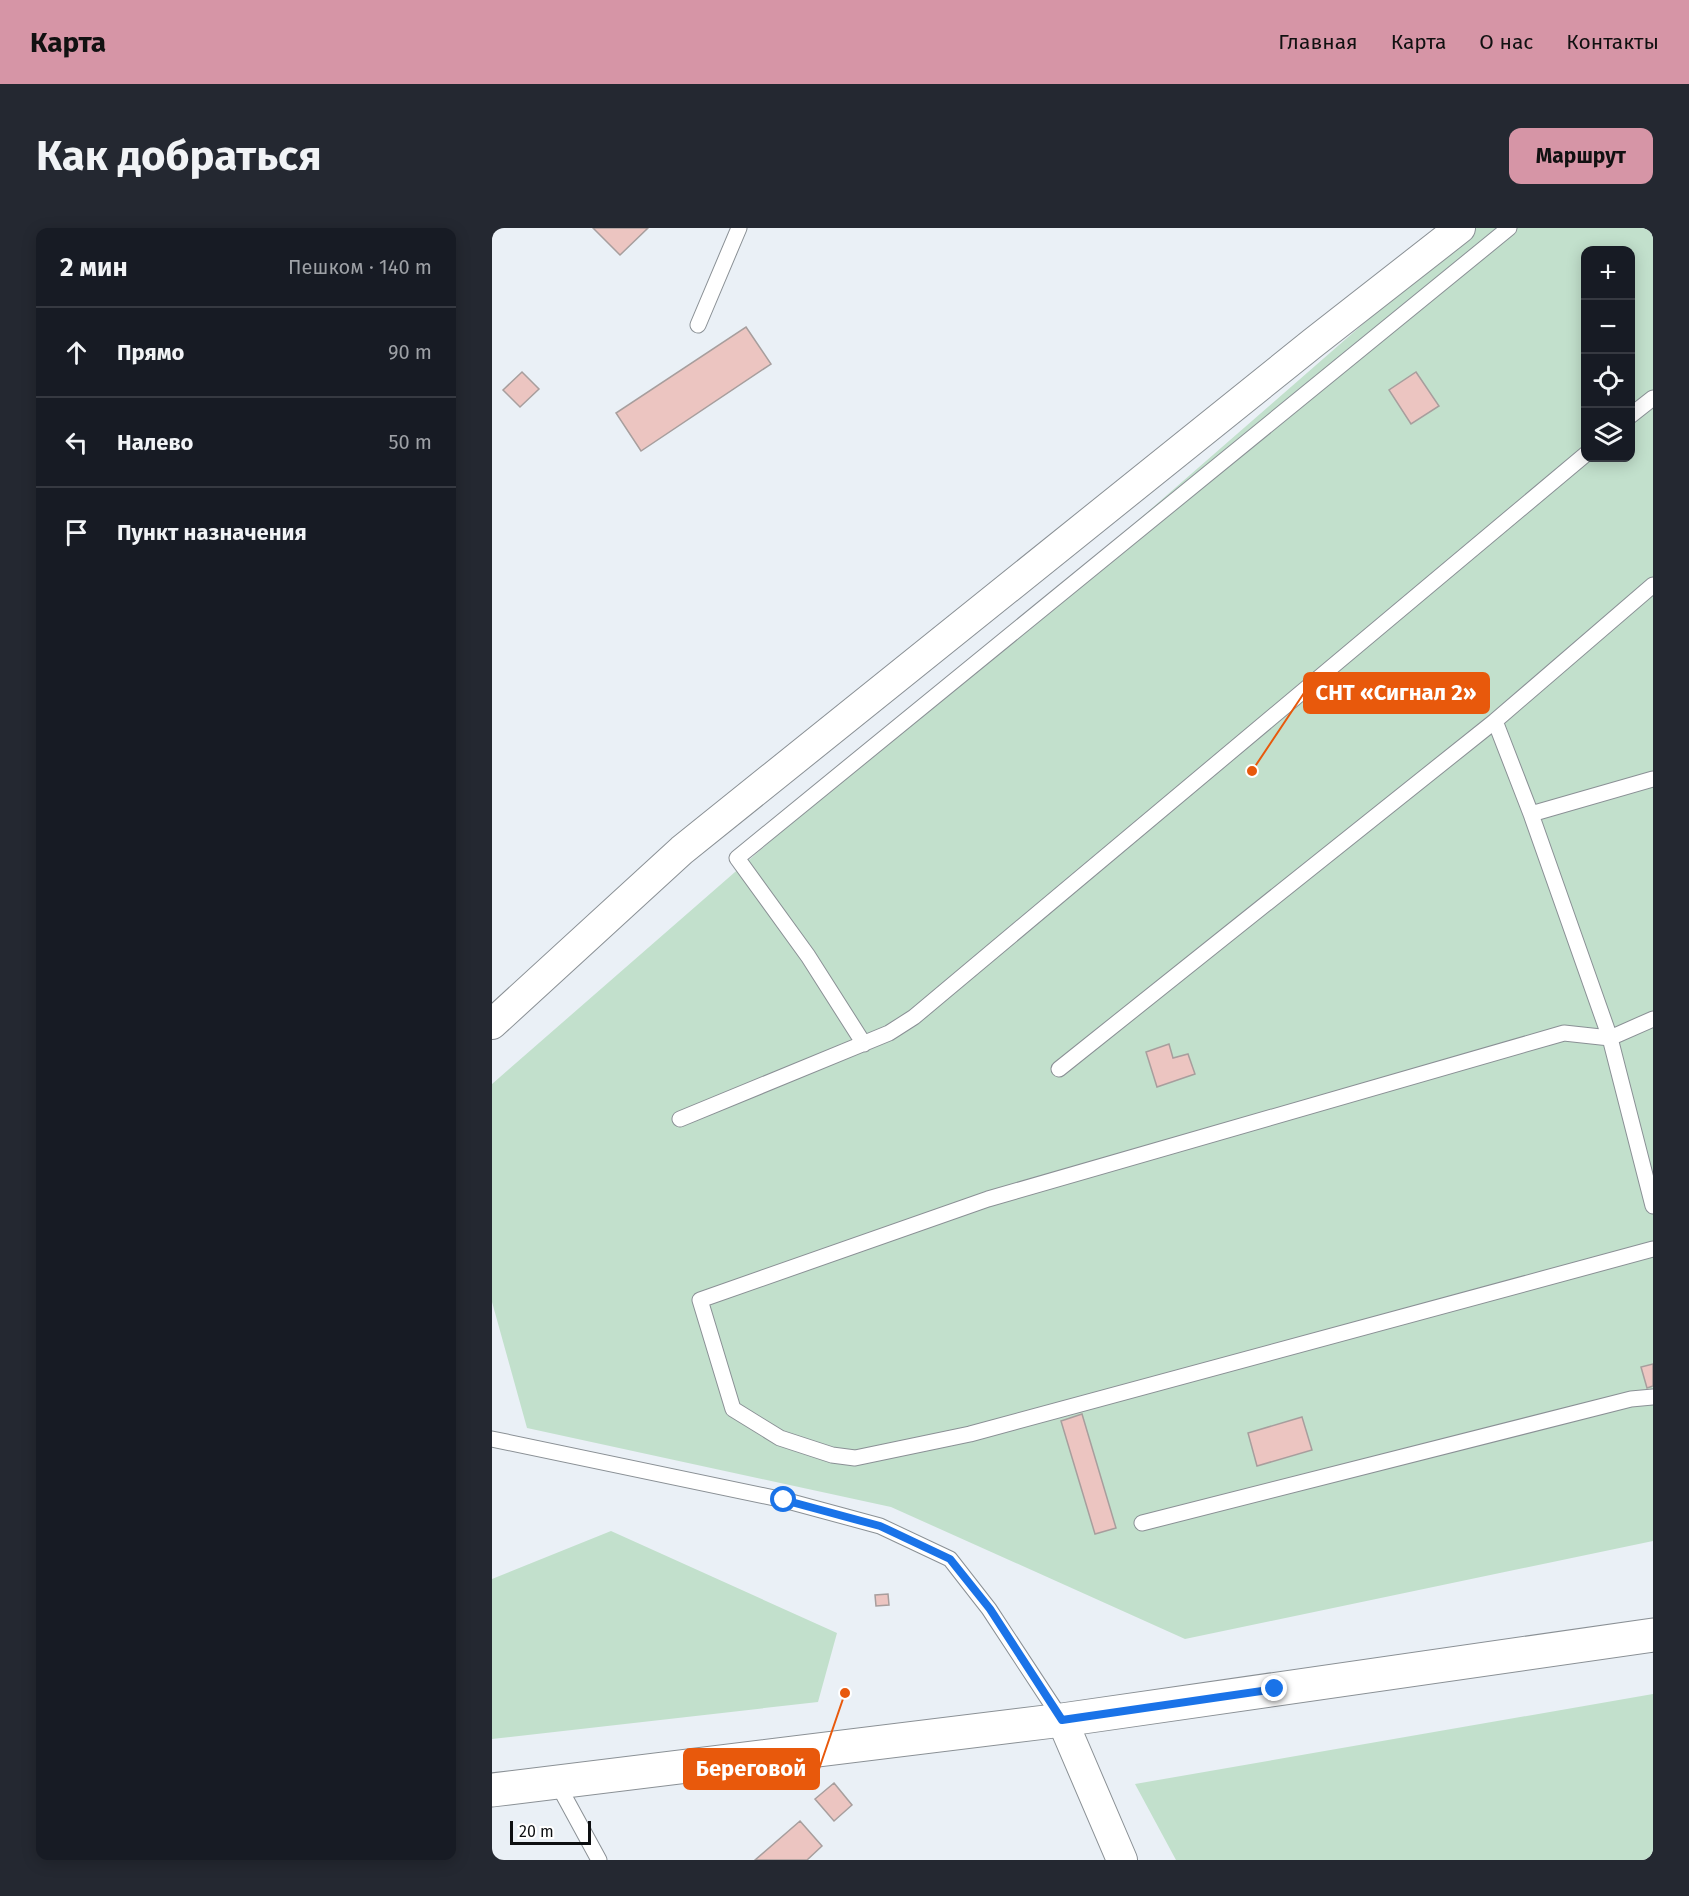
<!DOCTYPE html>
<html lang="ru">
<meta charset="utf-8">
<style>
:root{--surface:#171b24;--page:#242831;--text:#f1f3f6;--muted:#9ea1a6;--line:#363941;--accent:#d695a6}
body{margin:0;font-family:"Fira Sans",sans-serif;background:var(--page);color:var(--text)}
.controls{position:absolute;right:18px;top:18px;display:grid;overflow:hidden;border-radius:12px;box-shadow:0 3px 15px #0003}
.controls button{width:54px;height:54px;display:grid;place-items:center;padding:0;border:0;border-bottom:2px solid var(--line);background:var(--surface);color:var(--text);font:30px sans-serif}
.scale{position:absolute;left:18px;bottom:15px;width:81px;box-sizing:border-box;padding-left:6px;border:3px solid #0d0f11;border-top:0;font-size:16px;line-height:21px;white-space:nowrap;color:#0d0f11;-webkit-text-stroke:4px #fff;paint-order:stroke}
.stop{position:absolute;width:18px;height:18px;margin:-14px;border:4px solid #1a73e8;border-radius:50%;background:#fff}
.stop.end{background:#1a73e8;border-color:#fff;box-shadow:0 2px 6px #0008}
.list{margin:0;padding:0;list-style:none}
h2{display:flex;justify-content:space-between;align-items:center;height:78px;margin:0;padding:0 24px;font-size:26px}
h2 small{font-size:20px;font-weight:400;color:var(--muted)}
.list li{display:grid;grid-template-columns:39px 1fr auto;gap:18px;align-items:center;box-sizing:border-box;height:90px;padding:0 24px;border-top:2px solid var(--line)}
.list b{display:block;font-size:22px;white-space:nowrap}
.list em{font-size:20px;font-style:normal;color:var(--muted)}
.icon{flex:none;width:33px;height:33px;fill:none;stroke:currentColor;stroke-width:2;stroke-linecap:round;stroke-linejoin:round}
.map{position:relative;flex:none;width:1161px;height:1632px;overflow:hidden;border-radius:12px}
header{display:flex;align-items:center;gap:36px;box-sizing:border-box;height:84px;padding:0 30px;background:var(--accent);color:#111}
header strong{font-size:28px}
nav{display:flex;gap:33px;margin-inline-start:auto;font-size:21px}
.intro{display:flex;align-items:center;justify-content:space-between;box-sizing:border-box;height:144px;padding:0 36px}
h1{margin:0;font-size:42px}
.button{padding:15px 27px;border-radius:12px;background:var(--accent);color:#111;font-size:21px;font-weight:700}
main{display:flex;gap:36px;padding:0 36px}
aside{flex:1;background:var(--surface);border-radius:12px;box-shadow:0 3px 15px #0003}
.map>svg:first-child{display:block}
.green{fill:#c2e0cc;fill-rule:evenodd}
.building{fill:#ecc5c1;stroke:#a79e9d;stroke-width:1.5}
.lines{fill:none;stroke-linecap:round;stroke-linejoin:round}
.lane-casing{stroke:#8a9095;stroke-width:17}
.street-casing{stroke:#8a9095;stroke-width:32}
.secondary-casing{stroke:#8a9095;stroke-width:35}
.lane{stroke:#fff;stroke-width:15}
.street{stroke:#fff;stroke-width:30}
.secondary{stroke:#fff;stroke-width:33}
.route{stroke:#1a73e8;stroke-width:8}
.leader{fill:none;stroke:#e8590c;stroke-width:2}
.callout-dot{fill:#e8590c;stroke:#fff;stroke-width:2}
.callout{fill:#e8590c;stroke:#e8590c;stroke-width:2}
.callout-label{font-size:22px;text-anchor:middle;font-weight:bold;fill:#fff}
</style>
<header>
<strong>Карта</strong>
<nav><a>Главная</a><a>Карта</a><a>О нас</a><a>Контакты</a></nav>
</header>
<div class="intro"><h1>Как добраться</h1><a class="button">Маршрут</a></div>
<main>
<aside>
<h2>2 мин<small>Пешком · 140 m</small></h2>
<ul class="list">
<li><svg class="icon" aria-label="ahead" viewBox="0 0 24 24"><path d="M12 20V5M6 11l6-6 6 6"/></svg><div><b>Прямо</b></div><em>90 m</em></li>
<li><svg class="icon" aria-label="left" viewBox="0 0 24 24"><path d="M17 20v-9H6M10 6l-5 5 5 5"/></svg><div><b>Налево</b></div><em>50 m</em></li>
<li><svg class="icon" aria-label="arrive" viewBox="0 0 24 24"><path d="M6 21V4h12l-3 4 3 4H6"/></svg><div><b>Пункт назначения</b></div></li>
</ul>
</aside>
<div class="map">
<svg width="1161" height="1632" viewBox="0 0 1161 1632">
<rect width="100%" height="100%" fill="#eaf0f6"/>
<!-- green -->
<path class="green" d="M 981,0 L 1161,0 L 1161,1313 L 693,1411 L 399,1279 L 35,1200 L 0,1074 L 0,856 ZM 1094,22 L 1138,22 L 1138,230 L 1094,230 Z
M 119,1303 L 345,1405 L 326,1474 L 0,1511 L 0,1351 Z
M 1161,1466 L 1161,1632 L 684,1632 L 643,1556 Z"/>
<!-- building -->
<path class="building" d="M 101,0 L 156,0 L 128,27 Z
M 254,99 L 279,136 L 149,223 L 124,185 Z
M 30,144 L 47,161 L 28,179 L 11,162 Z
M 924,144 L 947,178 L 919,196 L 897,162 Z
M 677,816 L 681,830 L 696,826 L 703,846 L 665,859 L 654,824 Z
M 1161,1136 L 1161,1158 L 1155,1160 L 1149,1139 Z
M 590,1186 L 624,1300 L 603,1306 L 569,1193 Z
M 810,1189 L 820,1222 L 765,1238 L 756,1205 Z
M 396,1366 L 397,1377 L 384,1378 L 383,1367 Z
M 342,1555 L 360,1577 L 342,1593 L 323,1571 Z
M 308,1593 L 330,1618 L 315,1632 L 263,1632 Z"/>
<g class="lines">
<defs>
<path id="lane" d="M 206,97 L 247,0
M 1138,188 L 1161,170
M 1003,493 L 1039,586 L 1118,810 L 1161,978
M 1039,586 L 1161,551
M 1161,791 L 1118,810 L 1072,805 L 496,971 L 208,1072 L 241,1181 L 288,1210 L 340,1227 L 363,1230 L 478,1206 L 1161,1021
M 372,816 L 316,728 L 245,630 L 1017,0
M 567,841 L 1003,493 L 1161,357
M 188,891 L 397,805 L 422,789 L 1094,226
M 0,1211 L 292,1272 L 388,1298 L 458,1331 L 497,1381 L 570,1492
M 650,1295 L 1139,1171 L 1161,1169
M 65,1555 L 107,1632"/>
<path id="street" d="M 0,796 L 190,622 L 821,115 L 968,0
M 570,1492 L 630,1632"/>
<path id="secondary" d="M 0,1562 L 570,1492 L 1161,1407"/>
</defs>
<!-- lane casing -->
<use href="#lane" class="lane-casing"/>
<!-- street casing -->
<use href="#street" class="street-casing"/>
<!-- secondary casing -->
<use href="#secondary" class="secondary-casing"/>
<!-- lane -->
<use href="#lane" class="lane"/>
<!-- street -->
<use href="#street" class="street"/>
<!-- secondary -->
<use href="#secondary" class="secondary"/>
</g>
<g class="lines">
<!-- route -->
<path class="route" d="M 292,1272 L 388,1298 L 458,1331 L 498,1381 L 570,1492 L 783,1461"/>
</g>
<!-- callouts -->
<path class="leader" d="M760 543L812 465M353 1465L327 1541"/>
<g class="callout-dot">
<circle cx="760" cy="543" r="6"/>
<circle cx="353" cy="1465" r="6"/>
</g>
<g class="callout">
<rect x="812" y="445" width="185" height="40" rx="6"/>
<rect x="192" y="1521" width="135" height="40" rx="6"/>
</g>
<g class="callout-label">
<text x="904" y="472">СНТ «Сигнал 2»</text>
<text x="259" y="1548">Береговой</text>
</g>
</svg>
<div class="controls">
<button>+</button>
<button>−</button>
<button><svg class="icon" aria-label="locate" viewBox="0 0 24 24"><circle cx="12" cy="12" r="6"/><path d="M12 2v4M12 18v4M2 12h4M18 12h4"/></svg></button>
<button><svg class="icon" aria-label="layers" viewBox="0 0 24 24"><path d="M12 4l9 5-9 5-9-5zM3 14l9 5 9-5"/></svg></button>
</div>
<div class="scale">20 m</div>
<div class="stop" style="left:292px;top:1272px"></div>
<div class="stop end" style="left:783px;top:1461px"></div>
</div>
</main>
